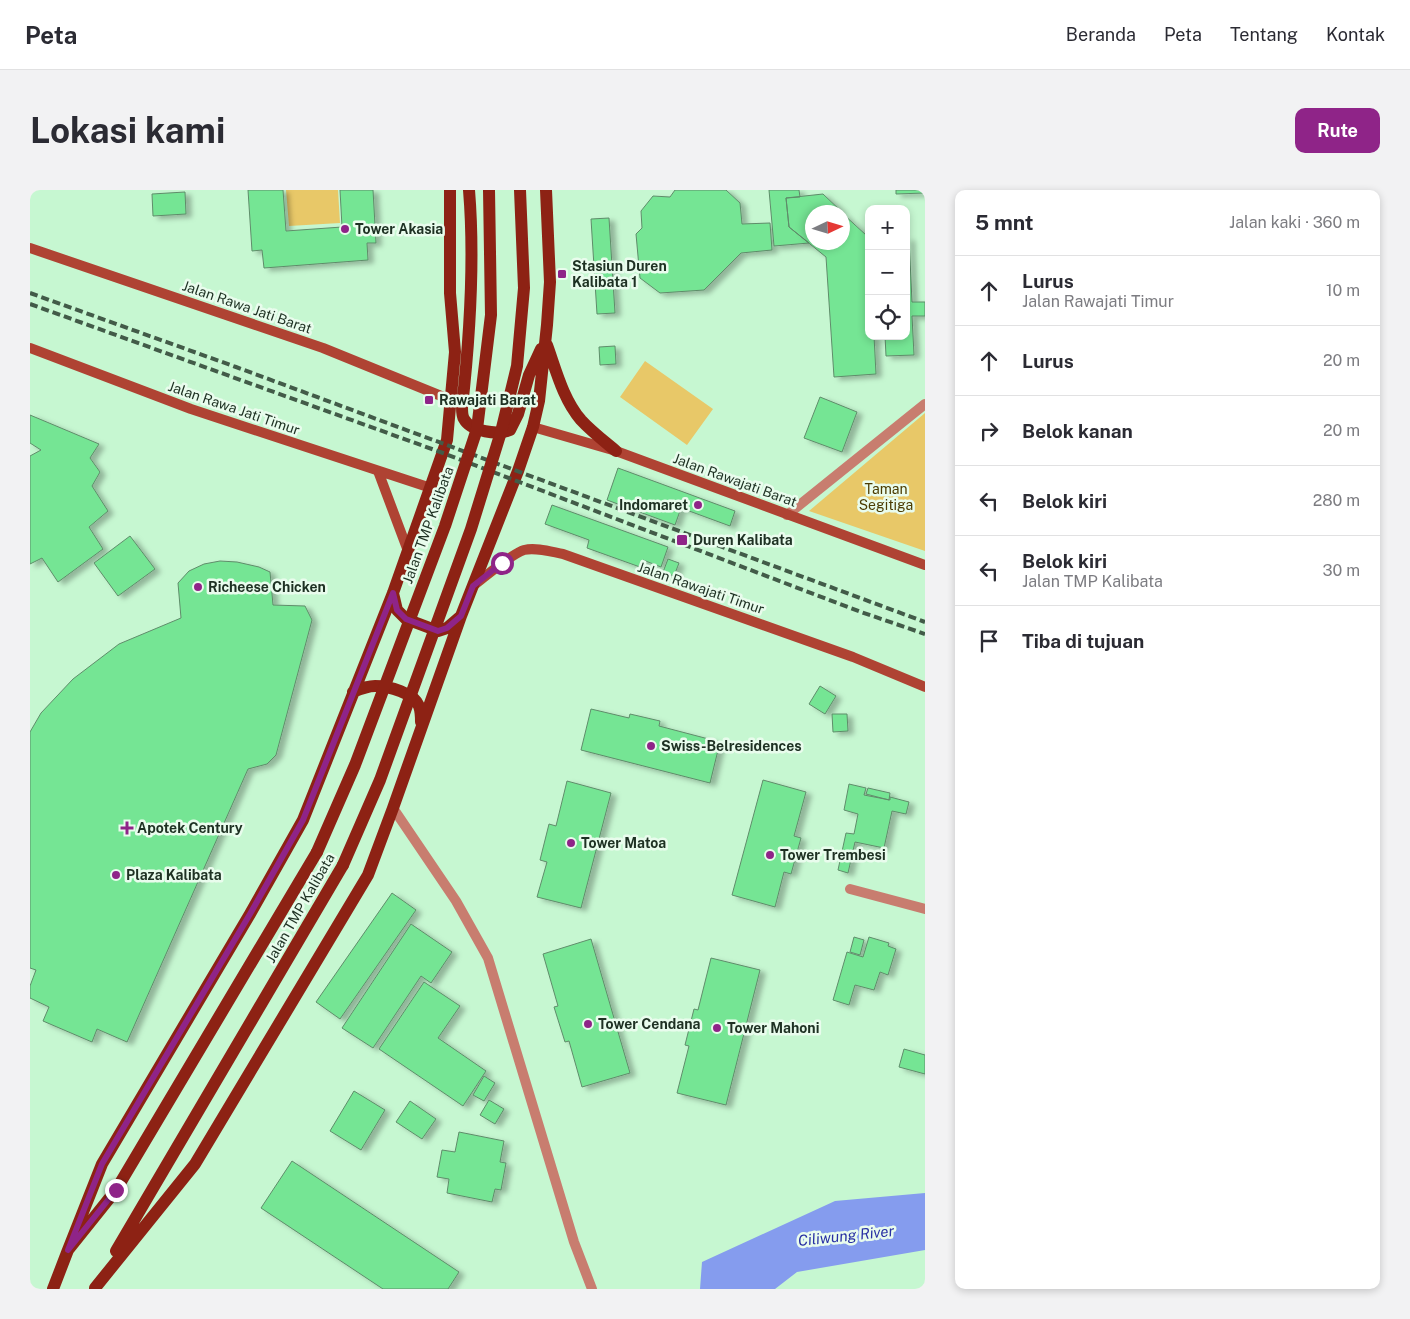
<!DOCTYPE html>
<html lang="id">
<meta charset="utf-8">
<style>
:root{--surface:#fff;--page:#f2f2f3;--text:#2b2b33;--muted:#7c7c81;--line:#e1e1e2;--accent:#8f2488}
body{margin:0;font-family:"Public Sans",sans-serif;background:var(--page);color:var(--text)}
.controls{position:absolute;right:15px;top:15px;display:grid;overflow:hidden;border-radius:10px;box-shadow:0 2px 8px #0003}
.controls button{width:45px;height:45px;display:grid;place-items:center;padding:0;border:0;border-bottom:1px solid var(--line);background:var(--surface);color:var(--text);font:25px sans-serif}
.compass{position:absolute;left:775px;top:15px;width:45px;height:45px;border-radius:50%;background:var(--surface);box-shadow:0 2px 8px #0003;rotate:86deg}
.stop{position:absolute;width:15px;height:15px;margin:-11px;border:4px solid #8f2488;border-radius:50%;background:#fff}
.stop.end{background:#8f2488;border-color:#fff;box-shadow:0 1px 5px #0008}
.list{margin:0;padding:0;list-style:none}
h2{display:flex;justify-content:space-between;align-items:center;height:65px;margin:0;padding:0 20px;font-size:21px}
h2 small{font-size:16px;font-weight:400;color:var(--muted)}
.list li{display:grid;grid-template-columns:32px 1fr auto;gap:15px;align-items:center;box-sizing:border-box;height:70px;padding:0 20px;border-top:1px solid var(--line)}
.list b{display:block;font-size:19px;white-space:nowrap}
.list p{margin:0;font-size:16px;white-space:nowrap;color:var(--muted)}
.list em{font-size:16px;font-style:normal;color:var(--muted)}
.icon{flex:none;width:28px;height:28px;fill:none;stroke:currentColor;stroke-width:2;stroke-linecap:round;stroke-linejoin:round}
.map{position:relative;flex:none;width:895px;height:1099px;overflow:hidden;border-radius:10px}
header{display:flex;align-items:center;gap:30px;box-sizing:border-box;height:70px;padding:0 25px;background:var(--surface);border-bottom:1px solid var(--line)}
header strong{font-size:24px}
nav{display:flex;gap:28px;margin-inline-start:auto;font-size:18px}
.intro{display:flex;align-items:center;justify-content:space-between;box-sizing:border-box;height:120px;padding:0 30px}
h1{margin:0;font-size:35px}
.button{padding:12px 22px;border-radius:10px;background:var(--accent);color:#fff;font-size:18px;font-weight:700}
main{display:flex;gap:30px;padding:0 30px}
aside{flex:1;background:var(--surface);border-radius:10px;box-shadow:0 2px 8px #0003}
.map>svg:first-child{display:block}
.green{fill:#e8c868}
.water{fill:#859cee}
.building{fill:#75e594;stroke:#5f8c6a;filter:url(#shadow)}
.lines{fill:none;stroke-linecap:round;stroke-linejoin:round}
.street{stroke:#c87d6f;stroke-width:10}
.secondary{stroke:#af4333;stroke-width:10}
.primary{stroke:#8d2214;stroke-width:12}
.rail{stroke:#425b48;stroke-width:4;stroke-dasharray:8 4;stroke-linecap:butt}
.primary-bridge{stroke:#8d2214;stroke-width:12}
.route{stroke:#8f2488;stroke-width:6}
.poi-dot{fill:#8f2488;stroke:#e9fced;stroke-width:2}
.labels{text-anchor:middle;stroke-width:5;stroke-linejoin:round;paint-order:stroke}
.poi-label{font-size:14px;font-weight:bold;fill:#1e3123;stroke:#e9fced;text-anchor:start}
.street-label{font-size:14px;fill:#1e3123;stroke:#e9fced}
.park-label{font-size:14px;fill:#4c3c02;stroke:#e9fced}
.water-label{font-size:15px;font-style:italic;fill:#272fa3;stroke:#e9fced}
</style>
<header>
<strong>Peta</strong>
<nav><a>Beranda</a><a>Peta</a><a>Tentang</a><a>Kontak</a></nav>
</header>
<div class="intro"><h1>Lokasi kami</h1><a class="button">Rute</a></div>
<main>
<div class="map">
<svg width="895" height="1099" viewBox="0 0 895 1099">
<defs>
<filter id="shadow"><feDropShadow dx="5.5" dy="3" stdDeviation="2.5" flood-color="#0004"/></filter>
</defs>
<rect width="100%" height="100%" fill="#c6f7d1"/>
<!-- green -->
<path class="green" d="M 256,0 L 308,0 L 310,33 L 259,36 Z
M 615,171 L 683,219 L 657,255 L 590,207 Z
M 895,223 L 895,361 L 779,321 Z"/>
<!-- water -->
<path class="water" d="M 895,1003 L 895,1060 L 767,1082 L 745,1099 L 670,1099 L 672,1072 L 805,1011 Z"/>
<!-- building -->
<path class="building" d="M 218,0 L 253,0 L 256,41 L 312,37 L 310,0 L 343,0 L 346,53 L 337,53 L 338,70 L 234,78 L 232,60 L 222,61 Z
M 645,0 L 696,0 L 710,13 L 712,34 L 740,33 L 742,60 L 711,63 L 674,100 L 630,103 L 610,88 L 606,44 L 612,38 L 611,21 L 623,6 L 640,7 Z
M 739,0 L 769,0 L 770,7 L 756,8 L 759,37 L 779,53 L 744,56 Z
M 866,0 L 895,0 L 895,3 L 866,4 Z
M 155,2 L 156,24 L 123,26 L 122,4 Z
M 793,4 L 812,22 L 782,22 L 782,52 L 812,52 L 812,23 L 836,45 L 839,78 L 839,146 L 844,146 L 846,184 L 804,187 L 796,67 L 759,37 L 756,8 Z
M 579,28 L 585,123 L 567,124 L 561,29 Z
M 876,48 L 879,48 L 882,112 L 895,112 L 895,126 L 882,126 L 884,165 L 856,166 L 855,146 L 876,146 Z
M 585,156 L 586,174 L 570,175 L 569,157 Z
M 790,207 L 827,222 L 812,262 L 774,248 Z
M 0,225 L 69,254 L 60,268 L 70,282 L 62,296 L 78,321 L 59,337 L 73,359 L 28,392 L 12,368 L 0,374 L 0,266 L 11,260 L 0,253 Z
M 588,278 L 705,321 L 700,336 L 651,318 L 645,335 L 577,310 Z
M 522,315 L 638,357 L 631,377 L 613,370 L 610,377 L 557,358 L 559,350 L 515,334 Z
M 100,346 L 125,379 L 88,406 L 64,373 Z
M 638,369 L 649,373 L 644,386 L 633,382 Z
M 190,371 L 207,372 L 229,377 L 240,382 L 243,415 L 275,416 L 282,430 L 246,565 L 237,574 L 218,579 L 97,852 L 67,839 L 62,852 L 13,831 L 19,817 L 0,808 L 0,796 L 6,780 L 0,778 L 0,542 L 11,523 L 43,489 L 89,454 L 151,428 L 148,393 L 159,381 L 174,374 Z
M 790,496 L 806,506 L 795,524 L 779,514 Z
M 561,519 L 599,528 L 600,524 L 630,531 L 629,536 L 690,552 L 680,593 L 551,560 Z
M 802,524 L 817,524 L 818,541 L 803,542 Z
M 733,590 L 776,602 L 764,646 L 771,648 L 761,684 L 754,682 L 745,717 L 702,705 Z
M 537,591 L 581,603 L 551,718 L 507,707 L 517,672 L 510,670 L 519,634 L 526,636 Z
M 819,594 L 836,598 L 834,605 L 860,610 L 860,607 L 879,612 L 876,624 L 862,621 L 854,658 L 825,652 L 818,683 L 808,680 L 816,643 L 824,644 L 828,624 L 814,620 Z
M 838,598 L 860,603 L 859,610 L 836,604 Z
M 362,703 L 386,720 L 310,829 L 286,812 Z
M 381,734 L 422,762 L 401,793 L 391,786 L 343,858 L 312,838 Z
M 824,747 L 834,750 L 830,765 L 820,762 Z
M 839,747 L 859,753 L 858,756 L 866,759 L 858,785 L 850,782 L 844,800 L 825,795 L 819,815 L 803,810 L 817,762 L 833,767 Z
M 561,749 L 600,883 L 552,897 L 539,851 L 535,852 L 524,817 L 528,816 L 513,764 Z
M 681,768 L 730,780 L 696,915 L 647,903 L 659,856 L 655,855 L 664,819 L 668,820 Z
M 394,792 L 430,816 L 408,848 L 456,881 L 433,916 L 349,859 Z
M 874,859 L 895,865 L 895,884 L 869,877 Z
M 454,886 L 465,893 L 454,911 L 443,905 Z
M 324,901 L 355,920 L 331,960 L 300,941 Z
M 459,910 L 474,919 L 465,934 L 450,925 Z
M 380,911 L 406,929 L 392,949 L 366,932 Z
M 429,942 L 474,951 L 470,972 L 476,973 L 471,1000 L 465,999 L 462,1012 L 417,1003 L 419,989 L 407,987 L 412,960 L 425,962 Z
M 262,971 L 429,1082 L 418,1099 L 353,1099 L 231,1018 Z"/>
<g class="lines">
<!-- street -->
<path class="street" d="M 757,325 L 895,214
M 363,618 L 426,711 L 458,768 L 544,1052 L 562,1099
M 820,699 L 895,719"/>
<!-- secondary -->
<path class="secondary" d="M 0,58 L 293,158 L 421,210
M 0,158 L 161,219 L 401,298
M 503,237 L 586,261 L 895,375
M 348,281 L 378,361
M 443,396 C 455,387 481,364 494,360 C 506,357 522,362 533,364 L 823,467 L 895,497"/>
<!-- primary -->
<path class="primary" d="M 439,0 C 445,72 440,145 432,217 C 432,221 432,226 434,229 C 441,242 468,245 480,240 L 488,224 L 499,185 L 511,159
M 517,155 C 526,180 533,209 551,230 C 561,241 574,251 586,261
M 363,403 L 367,420 L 376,429 L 408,441 L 417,438 L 431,426
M 323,502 C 330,499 337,496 345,496 C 359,496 384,503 389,516 C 391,521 391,527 391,532
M 38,1060 L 72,974 L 220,724 L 273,630 L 363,403 L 417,250 L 425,162 L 420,103 L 420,0
M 86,1061 L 313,675
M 65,1098 L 165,974 L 338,685 L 363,618 L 431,426 L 488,281 L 503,237 L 509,211 L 517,135 L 520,92 L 516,0
M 23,1099 L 38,1060 L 86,1000 L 287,662"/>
<!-- rail -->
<path class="rail" d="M 0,103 L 206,177 L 895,432
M 0,114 L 413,263 L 831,422 L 895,444"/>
<!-- primary-bridge -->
<path class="primary-bridge" d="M 287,662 L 325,575 L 415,336 L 447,239 L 461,125 L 459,0
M 313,675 L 350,590 L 441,339 L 471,242 L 487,176 L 494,98 L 490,0"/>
</g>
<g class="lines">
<!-- route -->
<path class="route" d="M 86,1000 L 38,1060 L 72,974 L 220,724 L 273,630 L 363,403 L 367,420 L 376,429 L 408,441 L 417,438 L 431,426 L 443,396 L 472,373"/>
</g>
<!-- markers -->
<g class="poi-dot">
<circle cx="315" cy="39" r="5"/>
<rect x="527" y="79" width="10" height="10" rx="2.5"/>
<rect x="394" y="205" width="10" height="10" rx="2.5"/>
<circle cx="668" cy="315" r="5"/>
<rect x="646" y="344" width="12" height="12" rx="2.5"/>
<circle cx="168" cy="397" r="5"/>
<circle cx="621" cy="556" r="5"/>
<path d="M94.5 630.5h5v5h5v5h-5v5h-5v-5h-5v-5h5z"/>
<circle cx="541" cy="653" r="5"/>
<circle cx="740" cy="665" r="5"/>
<circle cx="86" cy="685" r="5"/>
<circle cx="558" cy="834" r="5"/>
<circle cx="687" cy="838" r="5"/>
</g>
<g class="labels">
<!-- poi labels -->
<g class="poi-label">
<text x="325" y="44">Tower Akasia</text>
<text x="542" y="81">Stasiun Duren<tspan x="542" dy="16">Kalibata 1</tspan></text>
<text x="409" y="215">Rawajati Barat</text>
<text x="658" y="320" text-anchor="end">Indomaret</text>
<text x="663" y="355">Duren Kalibata</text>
<text x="178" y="402">Richeese Chicken</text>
<text x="631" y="561">Swiss-Belresidences</text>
<text x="107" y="643">Apotek Century</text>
<text x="551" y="658">Tower Matoa</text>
<text x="750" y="670">Tower Trembesi</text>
<text x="96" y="690">Plaza Kalibata</text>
<text x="568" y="839">Tower Cendana</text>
<text x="697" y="843">Tower Mahoni</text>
</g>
<!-- street labels -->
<g class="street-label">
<text transform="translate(217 117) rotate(19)" y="5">Jalan Rawa Jati Barat</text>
<text transform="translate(204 218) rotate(19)" y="5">Jalan Rawa Jati Timur</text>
<text transform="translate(705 290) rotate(20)" y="5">Jalan Rawajati Barat</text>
<text transform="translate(398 335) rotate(-70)" y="5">Jalan TMP Kalibata</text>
<text transform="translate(671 398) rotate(19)" y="5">Jalan Rawajati Timur</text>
<text transform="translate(270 718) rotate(-60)" y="5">Jalan TMP Kalibata</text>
</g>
<!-- park labels -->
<g class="park-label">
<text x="856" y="304">Taman<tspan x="856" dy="16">Segitiga</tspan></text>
</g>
<!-- water labels -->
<g class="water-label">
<text transform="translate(816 1046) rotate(-6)" y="5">Ciliwung River</text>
</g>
</g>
</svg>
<div class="controls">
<button>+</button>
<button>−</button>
<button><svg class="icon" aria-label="locate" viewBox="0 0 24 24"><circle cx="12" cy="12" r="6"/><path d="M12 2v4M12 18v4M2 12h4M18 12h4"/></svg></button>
</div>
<svg class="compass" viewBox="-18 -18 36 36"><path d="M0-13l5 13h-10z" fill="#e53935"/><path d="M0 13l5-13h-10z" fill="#7c7c81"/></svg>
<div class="stop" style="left:472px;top:373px"></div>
<div class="stop end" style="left:86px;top:1000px"></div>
</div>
<aside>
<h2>5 mnt<small>Jalan kaki · 360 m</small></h2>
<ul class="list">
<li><svg class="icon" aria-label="ahead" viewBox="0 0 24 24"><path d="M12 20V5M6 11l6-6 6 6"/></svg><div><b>Lurus</b><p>Jalan Rawajati Timur</p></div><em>10 m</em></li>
<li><svg class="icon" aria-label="ahead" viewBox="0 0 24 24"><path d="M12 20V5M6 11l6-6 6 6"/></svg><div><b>Lurus</b></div><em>20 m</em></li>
<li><svg class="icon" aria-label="right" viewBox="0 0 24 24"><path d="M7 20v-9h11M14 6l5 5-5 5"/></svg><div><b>Belok kanan</b></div><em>20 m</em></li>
<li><svg class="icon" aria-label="left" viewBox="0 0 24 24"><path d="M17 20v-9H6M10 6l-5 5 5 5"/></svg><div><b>Belok kiri</b></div><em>280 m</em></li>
<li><svg class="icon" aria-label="left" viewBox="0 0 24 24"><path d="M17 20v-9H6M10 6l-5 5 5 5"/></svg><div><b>Belok kiri</b><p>Jalan TMP Kalibata</p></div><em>30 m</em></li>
<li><svg class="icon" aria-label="arrive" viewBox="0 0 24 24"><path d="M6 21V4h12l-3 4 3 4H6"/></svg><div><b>Tiba di tujuan</b></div></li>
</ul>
</aside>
</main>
